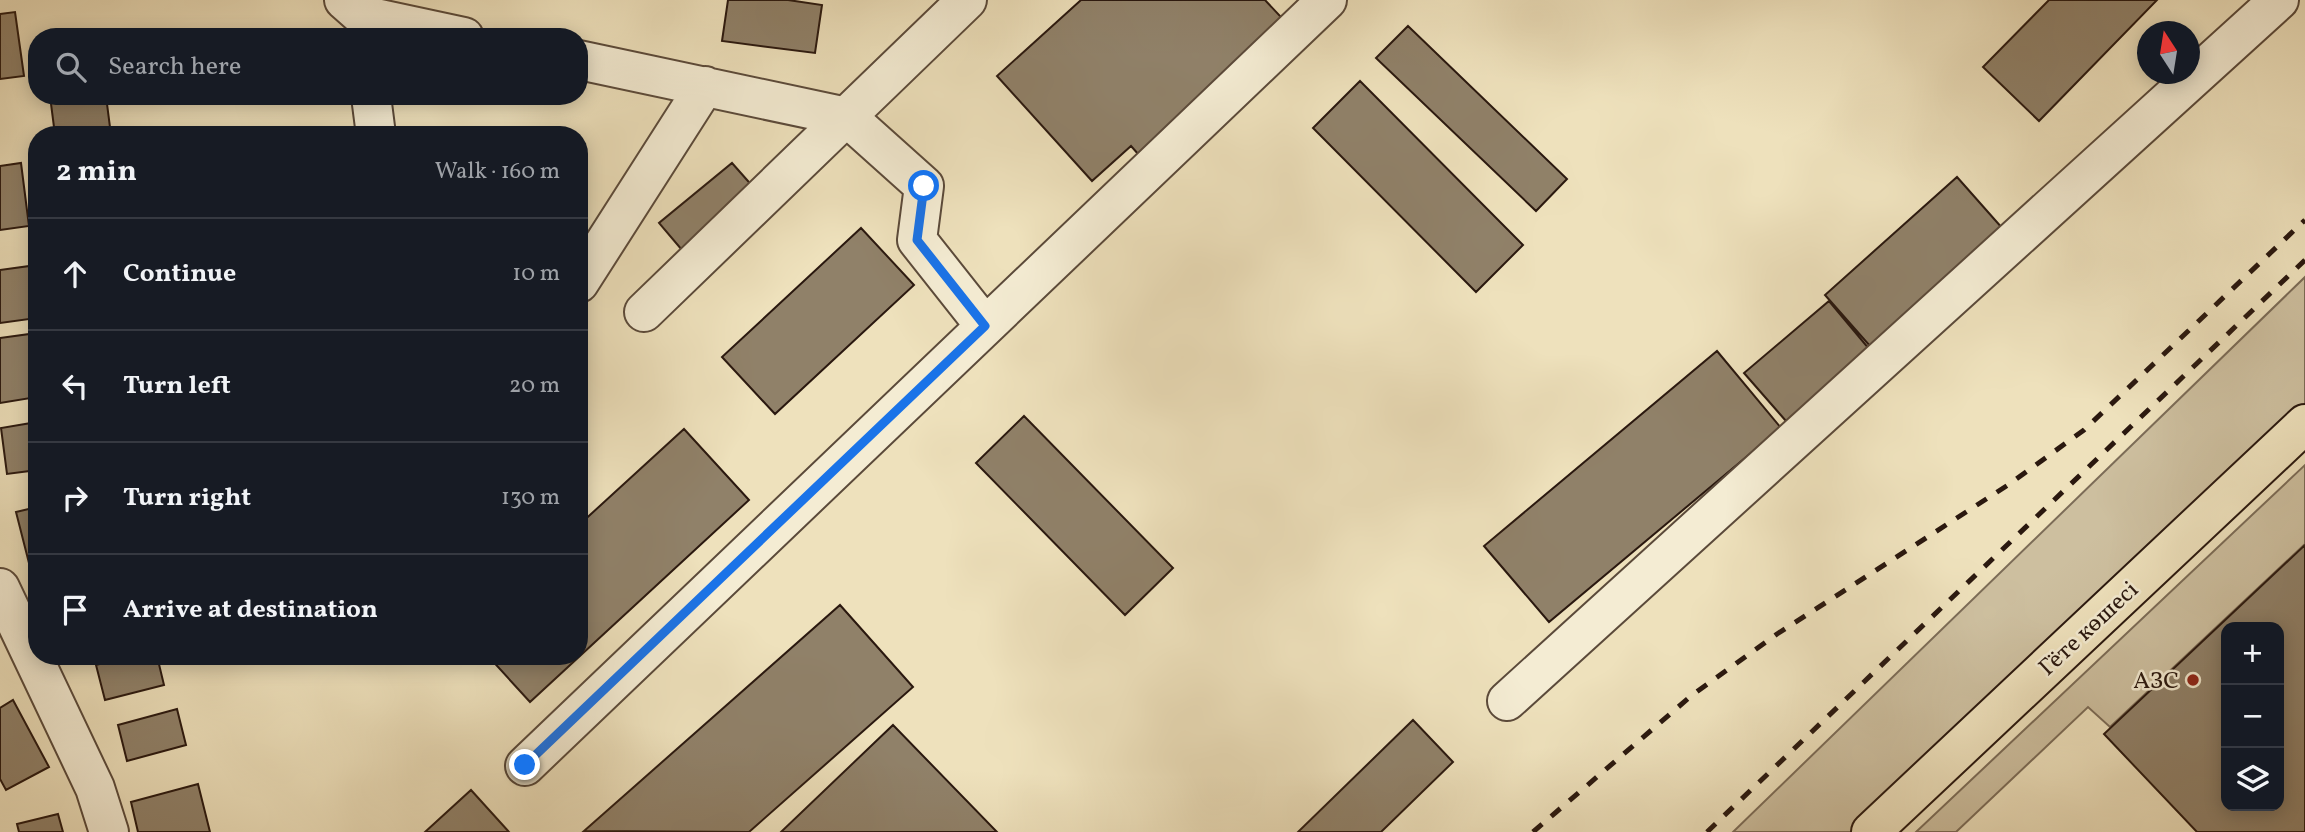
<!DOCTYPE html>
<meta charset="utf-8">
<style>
:root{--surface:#171b24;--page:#20242c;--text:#f1f3f6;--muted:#9ea1a6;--line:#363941}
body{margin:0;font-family:Vollkorn,serif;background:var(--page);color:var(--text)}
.controls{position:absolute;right:21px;bottom:21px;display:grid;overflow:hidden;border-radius:14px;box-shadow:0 4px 18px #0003}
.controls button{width:63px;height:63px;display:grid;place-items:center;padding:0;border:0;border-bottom:2px solid var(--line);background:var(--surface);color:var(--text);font:35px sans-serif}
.compass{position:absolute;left:2137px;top:21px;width:63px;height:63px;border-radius:50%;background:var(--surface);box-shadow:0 4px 18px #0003;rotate:348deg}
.stop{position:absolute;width:21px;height:21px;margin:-16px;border:5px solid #1a73e8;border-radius:50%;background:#fff}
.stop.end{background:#1a73e8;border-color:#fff;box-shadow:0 2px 7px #0008}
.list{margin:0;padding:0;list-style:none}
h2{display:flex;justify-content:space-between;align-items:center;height:91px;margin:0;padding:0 28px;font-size:30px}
h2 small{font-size:23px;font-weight:400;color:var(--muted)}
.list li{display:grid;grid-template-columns:46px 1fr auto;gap:21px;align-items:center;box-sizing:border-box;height:112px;padding:0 28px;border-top:2px solid var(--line)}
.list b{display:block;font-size:26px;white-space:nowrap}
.list em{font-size:23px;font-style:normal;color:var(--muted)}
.icon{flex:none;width:38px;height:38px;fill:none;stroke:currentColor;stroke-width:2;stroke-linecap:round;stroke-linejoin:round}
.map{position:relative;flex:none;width:2305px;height:832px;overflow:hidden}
.search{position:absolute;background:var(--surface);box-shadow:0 4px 18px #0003;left:28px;top:28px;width:560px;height:77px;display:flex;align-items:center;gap:18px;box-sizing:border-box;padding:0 24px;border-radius:28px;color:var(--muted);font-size:26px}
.panel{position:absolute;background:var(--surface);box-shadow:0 4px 18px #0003;left:28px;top:126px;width:560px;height:539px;border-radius:28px}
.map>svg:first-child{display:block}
.green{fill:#cdbf9f;stroke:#7c6c57;stroke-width:2}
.building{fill:#908169;stroke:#2a180f;stroke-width:2;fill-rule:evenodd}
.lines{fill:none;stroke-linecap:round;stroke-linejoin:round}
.minor-casing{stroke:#5b4a3a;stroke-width:42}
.major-casing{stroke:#2a180f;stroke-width:42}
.minor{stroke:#f4ecd3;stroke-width:38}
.major{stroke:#eee1bc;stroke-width:38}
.rail{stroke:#2a180f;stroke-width:5;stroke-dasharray:12 12;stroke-linecap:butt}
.route{stroke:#1a73e8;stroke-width:9}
.poi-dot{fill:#8f2418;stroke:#f4ecd3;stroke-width:2.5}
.labels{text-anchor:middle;stroke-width:5;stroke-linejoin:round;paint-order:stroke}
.street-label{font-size:24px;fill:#2a180f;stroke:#f4ecd3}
.poi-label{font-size:24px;fill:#2a180f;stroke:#f4ecd3;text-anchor:end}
</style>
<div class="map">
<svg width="2305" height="832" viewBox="0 0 2305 832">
<rect width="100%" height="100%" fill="#eee1bc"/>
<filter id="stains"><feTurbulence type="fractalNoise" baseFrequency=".00286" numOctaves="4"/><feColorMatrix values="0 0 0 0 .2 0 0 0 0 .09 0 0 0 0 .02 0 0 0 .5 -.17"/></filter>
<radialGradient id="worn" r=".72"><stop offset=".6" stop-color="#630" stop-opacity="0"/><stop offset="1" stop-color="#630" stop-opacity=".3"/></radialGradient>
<!-- green -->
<path class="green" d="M 2305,277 L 2305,408 L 1854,832 L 1733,832 Z
M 2305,465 L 2305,544 L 2110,727 L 2088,707 L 1956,832 L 1916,832 Z"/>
<!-- building -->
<path class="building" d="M 728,0 L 788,0 L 822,5 L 815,53 L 722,41 Z
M 1081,0 L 1265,0 L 1294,31 L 1147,164 L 1131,146 L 1092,181 L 997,76 Z
M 2049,0 L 2157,0 L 2039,121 L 1983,67 Z
M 15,12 L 24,76 L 0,79 L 0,14 Z
M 1408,26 L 1567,179 L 1536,211 L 1376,58 Z
M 1360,81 L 1523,245 L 1476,292 L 1313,128 Z
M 50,96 L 106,96 L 111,135 L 55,135 Z
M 21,163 L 29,226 L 0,230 L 0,166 Z
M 732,163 L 755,189 L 682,250 L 659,223 Z
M 1957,177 L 2003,229 L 1870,346 L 1825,295 Z
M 861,228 L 914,285 L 775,414 L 722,357 Z
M 37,265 L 37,318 L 0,323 L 0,270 Z
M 1829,301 L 1870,350 L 1786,421 L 1744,373 Z
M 37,333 L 37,397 L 0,403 L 0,338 Z
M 1717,351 L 1781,428 L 1549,622 L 1484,546 Z
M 1024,416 L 1173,568 L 1125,615 L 976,463 Z
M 37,422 L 37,470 L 7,474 L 1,428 Z
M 684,429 L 749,500 L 530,702 L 488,656 L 579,656 L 579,525 Z
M 37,507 L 37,565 L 30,567 L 16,512 Z
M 2305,545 L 2305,832 L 2197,832 L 2104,734 ZM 2226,627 L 2279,627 L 2279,806 L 2226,806 Z
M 840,605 L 913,687 L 749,832 L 584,831 Z
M 128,656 L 157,656 L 164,685 L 105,700 L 96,665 Z
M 13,700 L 49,767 L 6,790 L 0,779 L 0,708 Z
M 177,709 L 186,745 L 127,761 L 118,725 Z
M 1413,720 L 1453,762 L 1381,832 L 1298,832 Z
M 893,725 L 997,832 L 781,832 Z
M 198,784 L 210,832 L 138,832 L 131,802 Z
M 471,790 L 509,832 L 425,832 Z
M 58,814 L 63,832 L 19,832 L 17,824 Z"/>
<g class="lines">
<defs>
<path id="minor" d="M 344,0 L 361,15 L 464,37
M 579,60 L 847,117 L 924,186 L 917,240 L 985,326
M 371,96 L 376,135
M 579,283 L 705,86
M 644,312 L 967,0
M 0,588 L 95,788 L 109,832
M 1507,701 L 2279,0
M 525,766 L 1327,0"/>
<path id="major" d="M 1871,832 L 2305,424"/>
</defs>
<!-- minor casing -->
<use href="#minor" class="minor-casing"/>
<!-- major casing -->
<use href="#major" class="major-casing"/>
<!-- minor -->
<use href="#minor" class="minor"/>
<!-- major -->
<use href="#major" class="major"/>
<!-- rail -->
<path class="rail" d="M 1533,832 L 1691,696 L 1777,634 L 2008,485 L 2084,430 L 2305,220
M 1707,832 L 2305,260"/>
</g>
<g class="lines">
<!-- route -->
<path class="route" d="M 525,765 L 985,326 L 917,240 L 924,186"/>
</g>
<!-- markers -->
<circle class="poi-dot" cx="2193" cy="680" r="7"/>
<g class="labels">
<!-- street labels -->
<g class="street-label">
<text transform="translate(2088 628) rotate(-43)" y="8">Гёте көшесі</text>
</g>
<!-- poi labels -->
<g class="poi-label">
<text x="2179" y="688">АЗС</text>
</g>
</g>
<rect width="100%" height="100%" filter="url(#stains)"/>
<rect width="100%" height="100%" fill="url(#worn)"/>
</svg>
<div class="controls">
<button>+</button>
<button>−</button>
<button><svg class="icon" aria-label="layers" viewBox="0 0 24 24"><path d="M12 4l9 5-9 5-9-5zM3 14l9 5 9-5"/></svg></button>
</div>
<svg class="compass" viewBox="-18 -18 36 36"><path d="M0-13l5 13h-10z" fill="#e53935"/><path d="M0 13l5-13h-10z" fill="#9ea1a6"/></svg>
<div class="stop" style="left:924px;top:186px"></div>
<div class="stop end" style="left:525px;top:765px"></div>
<div class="search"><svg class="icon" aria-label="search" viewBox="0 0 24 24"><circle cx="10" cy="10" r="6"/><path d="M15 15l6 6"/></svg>Search here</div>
<section class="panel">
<h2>2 min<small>Walk · 160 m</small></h2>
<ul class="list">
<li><svg class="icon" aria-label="ahead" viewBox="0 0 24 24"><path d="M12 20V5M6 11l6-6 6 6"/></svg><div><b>Continue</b></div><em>10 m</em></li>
<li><svg class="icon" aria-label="left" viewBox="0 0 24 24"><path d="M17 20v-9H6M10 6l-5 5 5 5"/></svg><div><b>Turn left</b></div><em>20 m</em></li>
<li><svg class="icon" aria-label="right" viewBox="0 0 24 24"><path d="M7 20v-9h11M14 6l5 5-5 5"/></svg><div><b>Turn right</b></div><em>130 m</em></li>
<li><svg class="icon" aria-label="arrive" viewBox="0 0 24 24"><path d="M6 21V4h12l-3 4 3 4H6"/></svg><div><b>Arrive at destination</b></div></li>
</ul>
</section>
</div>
